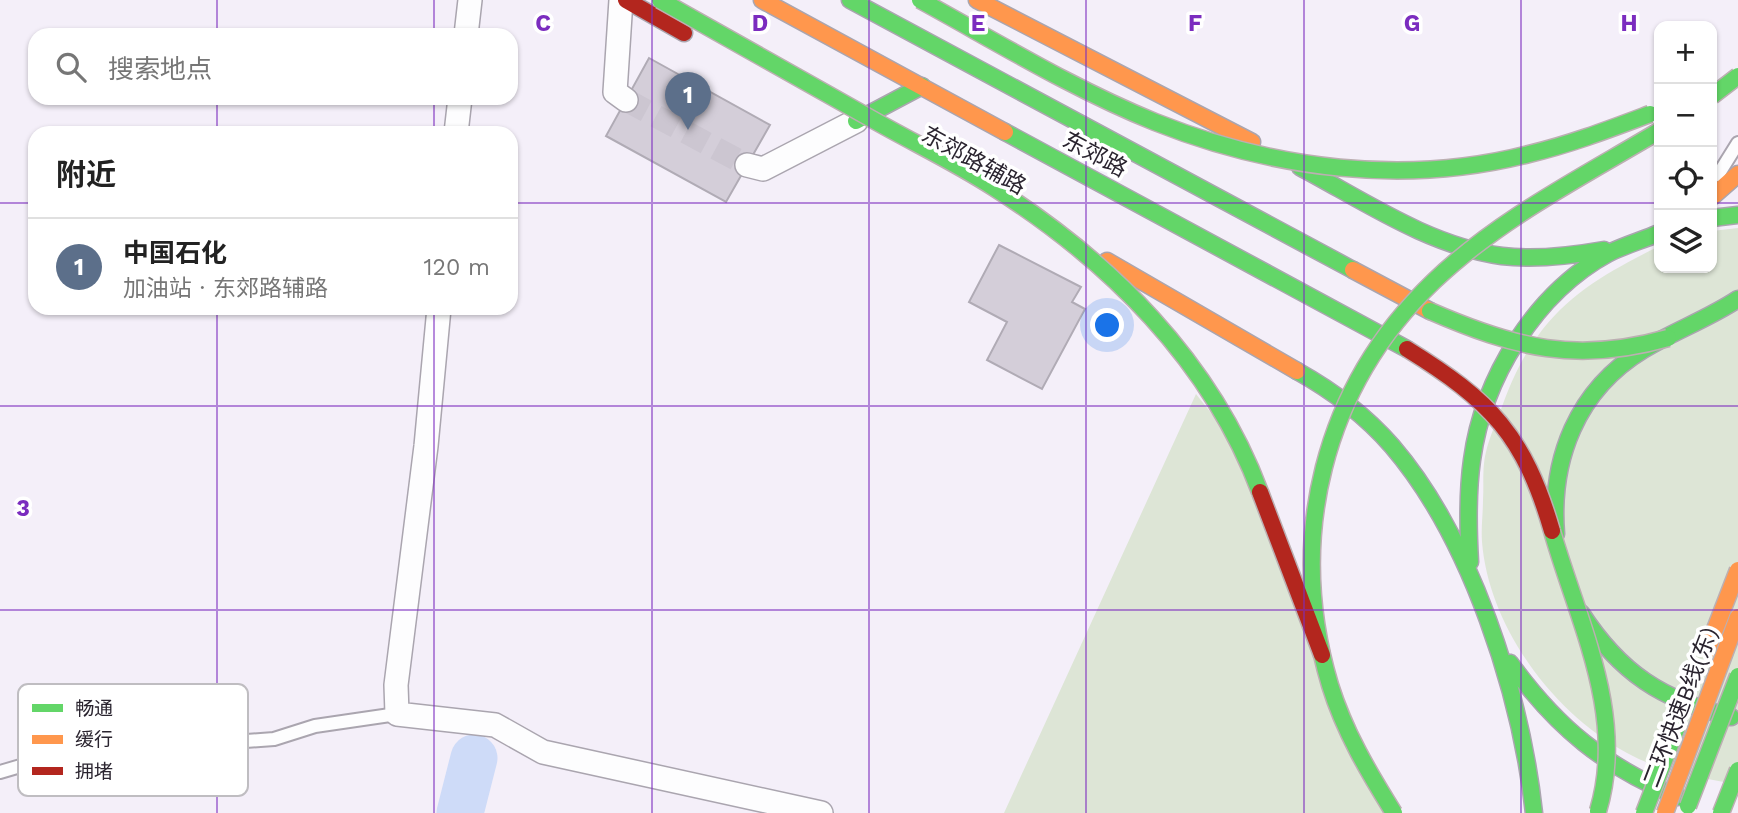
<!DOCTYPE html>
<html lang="zh">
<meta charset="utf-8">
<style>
:root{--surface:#fff;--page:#f2f2f2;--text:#222;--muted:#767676;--line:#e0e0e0;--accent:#716b76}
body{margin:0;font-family:"Work Sans","Noto Sans SC",sans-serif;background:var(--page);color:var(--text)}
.controls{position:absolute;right:21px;top:21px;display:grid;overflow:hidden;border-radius:14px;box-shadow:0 2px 5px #0004}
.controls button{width:63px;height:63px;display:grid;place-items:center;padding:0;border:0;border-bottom:2px solid var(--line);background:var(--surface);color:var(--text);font:35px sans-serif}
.you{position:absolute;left:1108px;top:326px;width:24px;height:24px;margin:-18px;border:5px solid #fff;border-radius:50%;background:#1a73e8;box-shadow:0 0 0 10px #1a73e833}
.badge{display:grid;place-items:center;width:46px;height:46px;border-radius:50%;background:var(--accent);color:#fff;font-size:23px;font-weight:700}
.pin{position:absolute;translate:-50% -58px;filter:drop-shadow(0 2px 4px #0008)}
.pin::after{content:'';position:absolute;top:37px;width:24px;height:21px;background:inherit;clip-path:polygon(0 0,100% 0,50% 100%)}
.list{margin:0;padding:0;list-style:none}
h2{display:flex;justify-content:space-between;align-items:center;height:91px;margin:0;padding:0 28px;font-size:30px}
h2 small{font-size:23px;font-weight:400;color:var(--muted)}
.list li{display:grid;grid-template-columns:46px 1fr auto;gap:21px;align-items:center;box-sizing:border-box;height:98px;padding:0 28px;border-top:2px solid var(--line)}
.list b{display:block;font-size:26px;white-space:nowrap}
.list p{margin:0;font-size:23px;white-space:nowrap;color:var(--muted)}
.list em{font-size:23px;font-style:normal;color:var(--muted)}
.icon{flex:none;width:38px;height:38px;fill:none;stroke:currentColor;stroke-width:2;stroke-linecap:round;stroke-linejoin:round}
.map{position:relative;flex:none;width:1738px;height:813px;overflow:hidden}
.search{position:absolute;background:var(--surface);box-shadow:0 2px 5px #0004;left:28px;top:28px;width:490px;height:77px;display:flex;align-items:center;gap:18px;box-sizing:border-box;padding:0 24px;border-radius:21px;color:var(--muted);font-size:26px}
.panel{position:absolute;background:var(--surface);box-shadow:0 2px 5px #0004;left:28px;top:126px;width:490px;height:189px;border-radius:21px}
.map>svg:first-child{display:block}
.green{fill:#dde5d6}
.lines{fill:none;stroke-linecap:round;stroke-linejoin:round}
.river{stroke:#cedbf8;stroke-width:47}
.building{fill:#d4ced9;stroke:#b0abb5;stroke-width:2}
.street-tunnel{stroke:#ccc6d1;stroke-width:23;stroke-dasharray:23 11;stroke-linecap:butt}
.lane-casing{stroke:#aaa5af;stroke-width:16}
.street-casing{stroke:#aaa5af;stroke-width:26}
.fast-casing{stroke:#aaa5af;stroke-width:19}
.slow-casing{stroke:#aaa5af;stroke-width:19}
.jam-casing{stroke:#aaa5af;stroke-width:19}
.lane{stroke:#fdfdfe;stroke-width:12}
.street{stroke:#fdfdfe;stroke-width:23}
.fast{stroke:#63d668;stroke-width:16}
.slow{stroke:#ff974d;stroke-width:16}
.jam{stroke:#b3261e;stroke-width:16}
.fast-bridge-casing{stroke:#bcafb2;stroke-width:19;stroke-linecap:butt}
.slow-bridge-casing{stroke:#bcafb2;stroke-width:19;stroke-linecap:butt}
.jam-bridge-casing{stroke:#bcafb2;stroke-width:19;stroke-linecap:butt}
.fast-bridge{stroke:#63d668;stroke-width:16}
.slow-bridge{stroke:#ff974d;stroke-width:16}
.jam-bridge{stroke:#b3261e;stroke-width:16}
.grid{fill:none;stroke:#7b2cbf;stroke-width:2;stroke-opacity:0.55}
.labels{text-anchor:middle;stroke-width:7;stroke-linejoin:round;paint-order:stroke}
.street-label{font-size:23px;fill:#2a242f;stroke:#fff}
.key{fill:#fff;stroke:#bfbdc1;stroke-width:2}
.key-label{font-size:19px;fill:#2a242f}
.grid-label{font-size:23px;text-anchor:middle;font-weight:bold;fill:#7b2cbf;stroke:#fff;stroke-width:7;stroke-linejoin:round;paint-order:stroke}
</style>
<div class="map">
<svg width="1738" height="813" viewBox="0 0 1738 813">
<rect width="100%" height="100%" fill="#f4eff9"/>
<!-- green -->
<path class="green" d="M 1738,228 L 1738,785 C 1700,777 1661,772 1627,753 C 1553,713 1489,627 1482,542 C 1481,528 1483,513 1483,500 C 1484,485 1482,467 1486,452 C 1489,439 1495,425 1500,412 C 1510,384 1520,361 1537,337 C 1570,291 1611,271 1659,246 L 1659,268 L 1712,268 L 1712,231 Z
M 1196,394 L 1249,461 L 1391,813 L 1004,813 Z"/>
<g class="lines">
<!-- river -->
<path class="river" d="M 460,813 L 474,758"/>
</g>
<!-- building -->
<path class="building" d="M 649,58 L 770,125 L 726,202 L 606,136 Z
M 999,245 L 1081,287 L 1072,302 L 1085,309 L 1042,389 L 987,360 L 1007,322 L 969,302 Z"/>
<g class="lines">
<!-- street-tunnel -->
<path class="street-tunnel" d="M 626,100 L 747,165"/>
<defs>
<path id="lane" d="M 1718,175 L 1738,143
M 0,772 L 58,755 L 274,739 L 315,726 L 397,714"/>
<path id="street" d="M 621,0 L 615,92 L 626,100
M 466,35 L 470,0
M 456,133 L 460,98
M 747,165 L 763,169 L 856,121
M 439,308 L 426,446 L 396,685 L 397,714 L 495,725 L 543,752 L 821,813"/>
<path id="fast" d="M 850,0 L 1353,270
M 856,121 L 922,86
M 1005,132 L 1407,349
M 1300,167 C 1364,201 1429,246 1502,256 C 1536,260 1570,256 1604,250
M 1712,218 L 1738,215
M 1297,371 C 1333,391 1365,415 1392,446 C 1471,538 1521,694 1534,813
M 1556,534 C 1550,459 1577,390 1643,350 C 1674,331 1708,319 1738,299
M 1470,562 C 1468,528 1467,495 1472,460 C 1483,378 1535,293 1609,253 C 1625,245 1643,240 1659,233
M 1581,613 C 1620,673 1662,700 1731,717
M 1510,663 C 1557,728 1604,766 1678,797"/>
<path id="slow" d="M 762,0 L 1005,132
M 977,0 L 1252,142
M 1712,197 L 1738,174
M 1107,261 L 1297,371
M 1353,270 L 1430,311"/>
<path id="jam" d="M 626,0 L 684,33"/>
</defs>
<!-- lane casing -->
<use href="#lane" class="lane-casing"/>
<!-- street casing -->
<use href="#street" class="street-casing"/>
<!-- fast casing -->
<use href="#fast" class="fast-casing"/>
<!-- slow casing -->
<use href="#slow" class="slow-casing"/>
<!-- jam casing -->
<use href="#jam" class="jam-casing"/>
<!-- lane -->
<use href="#lane" class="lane"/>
<!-- street -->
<use href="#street" class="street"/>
<!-- fast -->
<use href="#fast" class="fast"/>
<!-- slow -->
<use href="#slow" class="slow"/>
<!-- jam -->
<use href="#jam" class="jam"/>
<defs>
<path id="fast-bridge" d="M 660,0 C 732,41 805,81 877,122 C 916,144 956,163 993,187 C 1110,261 1211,361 1260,492
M 920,0 C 997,42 1073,89 1155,122 C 1273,169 1405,186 1529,154 C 1571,144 1610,129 1650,114
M 1712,96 L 1738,76
M 1430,311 C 1515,348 1577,364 1668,338
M 1552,531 C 1578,622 1627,715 1598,811
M 1688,806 L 1738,676
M 1394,813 C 1369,773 1344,731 1330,685 C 1286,538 1323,387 1434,281 C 1499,219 1582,177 1659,131
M 1644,813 L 1677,727
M 1721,813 L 1738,770"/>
<path id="slow-bridge" d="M 1707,650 L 1738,570
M 1665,813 L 1738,617"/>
<path id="jam-bridge" d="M 1407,349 C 1491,401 1524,435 1552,531
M 1260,492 L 1322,655"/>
</defs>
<!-- fast-bridge casing -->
<use href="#fast-bridge" class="fast-bridge-casing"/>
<!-- slow-bridge casing -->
<use href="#slow-bridge" class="slow-bridge-casing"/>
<!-- jam-bridge casing -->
<use href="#jam-bridge" class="jam-bridge-casing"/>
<!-- fast-bridge -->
<use href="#fast-bridge" class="fast-bridge"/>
<!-- slow-bridge -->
<use href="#slow-bridge" class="slow-bridge"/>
<!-- jam-bridge -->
<use href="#jam-bridge" class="jam-bridge"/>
</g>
<!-- grid -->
<path class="grid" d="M 217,0 L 217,35M 434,0 L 434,35M 652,0 L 652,813M 869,0 L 869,813M 1086,0 L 1086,813M 1304,0 L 1304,813M 1521,0 L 1521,813M 217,98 L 217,133M 434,98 L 434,133M 0,203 L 35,203M 511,203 L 1659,203M 1712,203 L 1738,203M 217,308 L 217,813M 434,308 L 434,813M 0,406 L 1738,406M 0,610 L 1738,610"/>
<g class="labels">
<!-- street labels -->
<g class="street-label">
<text transform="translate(1095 154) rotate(28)" y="8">东郊路</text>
<text transform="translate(974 160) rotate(29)" y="8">东郊路辅路</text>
<text transform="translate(1680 707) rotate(-69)" y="8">二环快速B线(东)</text>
</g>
</g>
<!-- legend -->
<rect x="18" y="684" width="230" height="112" rx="10" class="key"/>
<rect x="32" y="704" width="31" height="8" fill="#63d668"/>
<rect x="32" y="735" width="31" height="9" fill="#ff974d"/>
<rect x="32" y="767" width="31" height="8" fill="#b3261e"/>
<g class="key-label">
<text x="75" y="715">畅通</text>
<text x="75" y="746">缓行</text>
<text x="75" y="778">拥堵</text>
</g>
<g class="grid-label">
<text x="543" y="31">C</text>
<text x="760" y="31">D</text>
<text x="978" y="31">E</text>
<text x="1195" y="31">F</text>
<text x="1412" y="31">G</text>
<text x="1629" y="31">H</text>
<text x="23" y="516">3</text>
</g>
</svg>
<div class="controls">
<button>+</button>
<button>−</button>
<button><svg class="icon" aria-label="locate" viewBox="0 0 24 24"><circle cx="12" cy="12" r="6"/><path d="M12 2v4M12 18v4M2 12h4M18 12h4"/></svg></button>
<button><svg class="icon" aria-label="layers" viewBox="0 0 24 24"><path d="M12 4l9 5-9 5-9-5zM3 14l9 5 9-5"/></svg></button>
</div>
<div class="you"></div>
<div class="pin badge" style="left:688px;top:130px;background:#5c6f8a">1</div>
<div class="search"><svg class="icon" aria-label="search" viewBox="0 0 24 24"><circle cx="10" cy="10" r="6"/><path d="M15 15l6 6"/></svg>搜索地点</div>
<section class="panel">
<h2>附近<small></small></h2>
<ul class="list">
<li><span class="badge" style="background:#5c6f8a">1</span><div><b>中国石化</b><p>加油站 · 东郊路辅路</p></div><em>120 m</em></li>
</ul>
</section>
</div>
